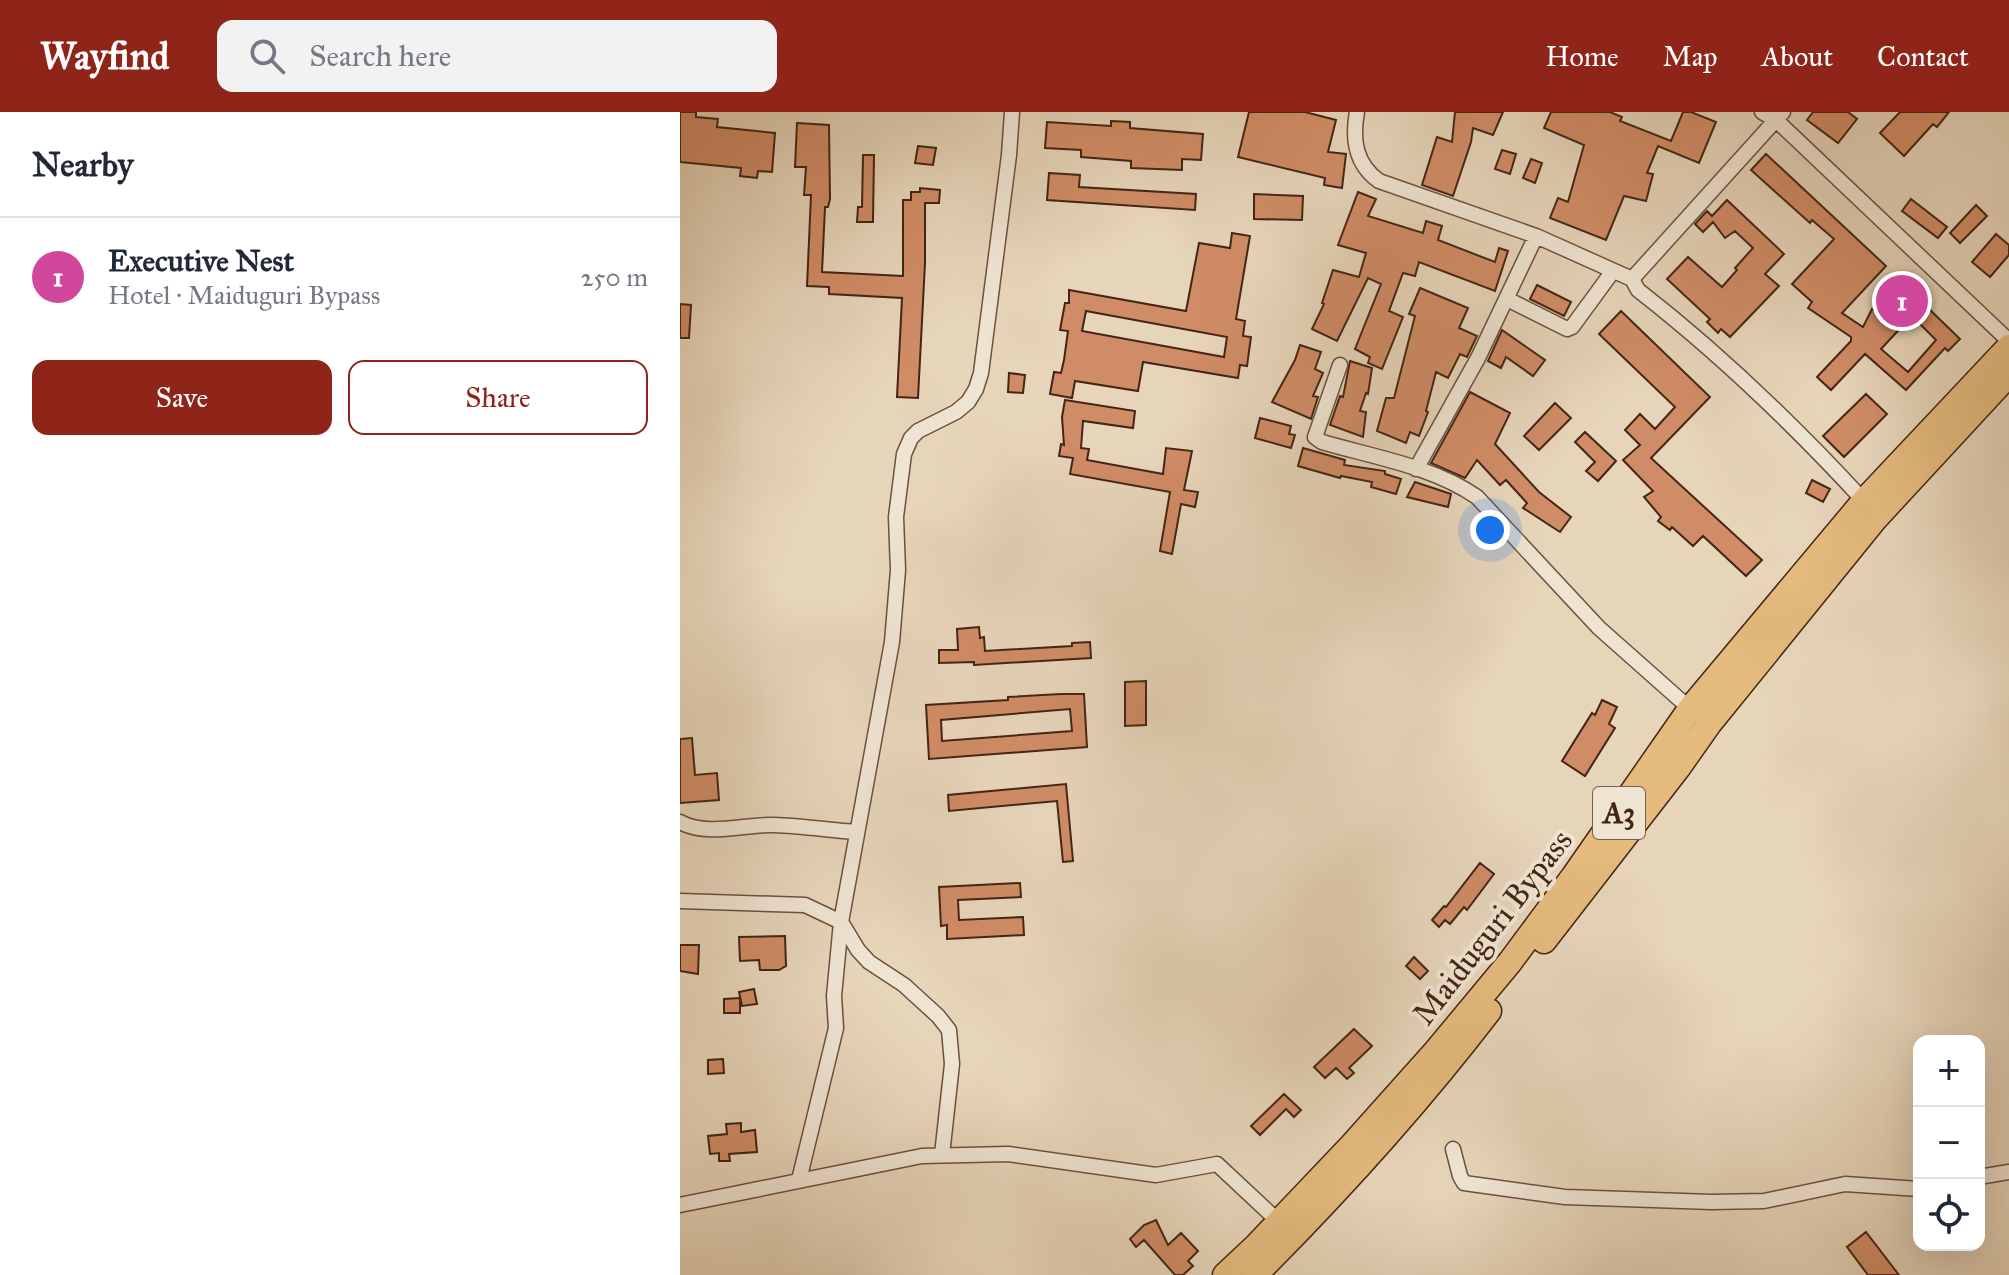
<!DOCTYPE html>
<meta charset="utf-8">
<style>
:root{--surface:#fff;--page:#f2f2f3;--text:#1f2937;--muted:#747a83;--line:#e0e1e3;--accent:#8f2418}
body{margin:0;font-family:"IM FELL Great Primer",serif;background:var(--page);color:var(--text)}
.controls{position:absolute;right:24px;bottom:24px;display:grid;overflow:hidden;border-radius:16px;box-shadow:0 8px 32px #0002}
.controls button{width:72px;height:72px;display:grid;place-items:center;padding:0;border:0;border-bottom:2px solid var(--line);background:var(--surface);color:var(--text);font:40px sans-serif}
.you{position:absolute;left:810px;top:418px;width:28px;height:28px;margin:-20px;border:6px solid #fff;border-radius:50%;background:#1a73e8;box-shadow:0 0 0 12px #1a73e833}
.badge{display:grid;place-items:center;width:52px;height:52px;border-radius:50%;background:var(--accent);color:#fff;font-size:26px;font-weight:700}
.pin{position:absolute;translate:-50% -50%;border:4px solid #fff;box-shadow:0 2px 8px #0006}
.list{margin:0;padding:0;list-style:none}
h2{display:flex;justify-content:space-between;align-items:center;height:104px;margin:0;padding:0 32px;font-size:34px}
h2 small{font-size:26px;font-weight:400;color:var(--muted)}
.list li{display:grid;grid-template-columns:52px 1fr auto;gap:24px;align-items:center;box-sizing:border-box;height:120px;padding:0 32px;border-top:2px solid var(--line)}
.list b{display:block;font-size:30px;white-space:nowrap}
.list p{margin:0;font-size:26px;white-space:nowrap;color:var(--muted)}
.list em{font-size:26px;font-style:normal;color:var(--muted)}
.actions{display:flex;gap:16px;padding:24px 32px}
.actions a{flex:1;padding:18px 0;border:2px solid var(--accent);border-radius:16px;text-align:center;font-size:28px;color:var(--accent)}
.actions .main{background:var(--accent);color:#fff}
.icon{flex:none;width:44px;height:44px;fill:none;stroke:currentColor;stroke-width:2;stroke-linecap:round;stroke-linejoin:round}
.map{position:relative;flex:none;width:1329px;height:1163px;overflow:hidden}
header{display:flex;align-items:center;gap:48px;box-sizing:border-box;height:112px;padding:0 40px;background:var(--accent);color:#fff}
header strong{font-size:38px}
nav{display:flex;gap:44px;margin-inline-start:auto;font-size:28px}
.search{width:560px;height:72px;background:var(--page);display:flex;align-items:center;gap:20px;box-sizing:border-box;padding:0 28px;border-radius:16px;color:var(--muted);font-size:30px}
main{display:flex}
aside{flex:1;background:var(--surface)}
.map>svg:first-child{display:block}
.building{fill:#d08c66;stroke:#432514;stroke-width:2;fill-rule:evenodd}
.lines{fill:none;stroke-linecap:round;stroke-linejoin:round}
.street-casing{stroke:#6c513e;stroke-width:17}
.highway-casing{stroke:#432514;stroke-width:27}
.street{stroke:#efe4d2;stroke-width:14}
.highway{stroke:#e4ba7d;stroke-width:24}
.labels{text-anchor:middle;stroke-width:8;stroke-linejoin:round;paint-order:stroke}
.shield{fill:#efe4d2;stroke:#775e4d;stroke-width:2}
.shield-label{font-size:30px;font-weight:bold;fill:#432514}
.street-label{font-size:32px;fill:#432514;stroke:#efe4d2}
</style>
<header>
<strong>Wayfind</strong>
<div class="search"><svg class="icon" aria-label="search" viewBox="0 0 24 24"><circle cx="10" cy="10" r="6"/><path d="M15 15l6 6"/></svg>Search here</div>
<nav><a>Home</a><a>Map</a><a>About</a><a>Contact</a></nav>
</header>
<main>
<aside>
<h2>Nearby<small></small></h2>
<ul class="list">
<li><span class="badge" style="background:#d1479c">1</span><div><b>Executive Nest</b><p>Hotel · Maiduguri Bypass</p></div><em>250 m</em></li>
</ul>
<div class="actions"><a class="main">Save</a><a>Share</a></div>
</aside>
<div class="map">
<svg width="1329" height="1163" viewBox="0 0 1329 1163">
<rect width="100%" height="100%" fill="#e7d5ba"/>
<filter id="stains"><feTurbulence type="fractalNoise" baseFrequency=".0025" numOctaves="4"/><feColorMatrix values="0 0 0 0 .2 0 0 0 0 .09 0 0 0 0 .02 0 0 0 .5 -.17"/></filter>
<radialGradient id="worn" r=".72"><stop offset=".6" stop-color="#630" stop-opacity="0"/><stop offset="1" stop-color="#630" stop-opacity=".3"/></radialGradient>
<!-- building -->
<path class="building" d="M 0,0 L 16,0 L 16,5 L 38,7 L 37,15 L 95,21 L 92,60 L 78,59 L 77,66 L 60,64 L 61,56 L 0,50 Z
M 569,0 L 625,0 L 656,8 L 648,40 L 666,42 L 662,76 L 644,73 L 645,66 L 558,45 Z
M 775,0 L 823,0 L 813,23 L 793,16 L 791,30 L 773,84 L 742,73 L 757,25 L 772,30 Z
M 871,0 L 930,0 L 942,5 L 940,9 L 991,29 L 1003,0 L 1011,0 L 1036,10 L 1019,51 L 978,34 L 967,61 L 973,62 L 966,89 L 944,84 L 926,128 L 870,106 L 878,86 L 888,90 L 904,33 L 864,16 Z
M 1133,0 L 1168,0 L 1177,7 L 1158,31 L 1127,8 Z
M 1220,0 L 1269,0 L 1257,15 L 1253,12 L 1224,44 L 1200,21 Z
M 431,9 L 450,10 L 450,16 L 523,22 L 521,48 L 502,47 L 502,58 L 451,56 L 451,49 L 401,45 L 401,38 L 365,36 L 367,10 L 431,14 Z
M 117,11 L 149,13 L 150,87 L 148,95 L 145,95 L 142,160 L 223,164 L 223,88 L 231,88 L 231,80 L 240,80 L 240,76 L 260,78 L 259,91 L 245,91 L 245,151 L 238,286 L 217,285 L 222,186 L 149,182 L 149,175 L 127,174 L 131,83 L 124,83 L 126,55 L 115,55 Z
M 238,34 L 256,36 L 253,53 L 235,51 Z
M 822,38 L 836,42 L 830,62 L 815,57 Z
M 1086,42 L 1206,154 L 1162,201 L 1183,215 L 1192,197 L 1195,199 L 1203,189 L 1227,209 L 1201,237 L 1228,260 L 1256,228 L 1235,207 L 1247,195 L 1280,227 L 1268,239 L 1265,236 L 1226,278 L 1185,242 L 1151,278 L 1137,265 L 1171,229 L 1171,225 L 1128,196 L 1132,190 L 1112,172 L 1154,127 L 1132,108 L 1130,111 L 1071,58 Z
M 183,43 L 194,43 L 193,110 L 177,110 L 178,95 L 182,95 Z
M 851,47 L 862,51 L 855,71 L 843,66 Z
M 369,61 L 400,63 L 399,75 L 516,82 L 515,98 L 367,88 Z
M 678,80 L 696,87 L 688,104 L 743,121 L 746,109 L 762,114 L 758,128 L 815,150 L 819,136 L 828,139 L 815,179 L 739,150 L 735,164 L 723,161 L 709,199 L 723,205 L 702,257 L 688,251 L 690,245 L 675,237 L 701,172 L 688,166 L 657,229 L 632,217 L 644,192 L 642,191 L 653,158 L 679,165 L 686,141 L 658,133 Z
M 574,82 L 623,84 L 622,108 L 574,107 Z
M 1231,87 L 1267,115 L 1258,126 L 1222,99 Z
M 1047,88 L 1104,142 L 1085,162 L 1099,174 L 1050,225 L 1041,217 L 1038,221 L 1027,210 L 1030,207 L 987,167 L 1008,145 L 1042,175 L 1057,158 L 1055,156 L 1073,136 L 1055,119 L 1045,126 L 1033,110 L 1023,120 L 1015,112 L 1027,99 L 1032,104 Z
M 1296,93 L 1307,104 L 1280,131 L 1270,121 Z
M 552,121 L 570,124 L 556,207 L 565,209 L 563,224 L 571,225 L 567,254 L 560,253 L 558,266 L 463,250 L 458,279 L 395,269 L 392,286 L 370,282 L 374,260 L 381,261 L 384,248 L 388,219 L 380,218 L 385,191 L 389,191 L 389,178 L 506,199 L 519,131 L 550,136 ZM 406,199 L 547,225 L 544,245 L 402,219 Z
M 1316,122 L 1329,133 L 1329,143 L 1310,165 L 1292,150 Z
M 857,173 L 891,190 L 884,204 L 850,187 Z
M 740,176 L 788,196 L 779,216 L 797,224 L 787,245 L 780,242 L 768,266 L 756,260 L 746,299 L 748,300 L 739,324 L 730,320 L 726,331 L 697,319 L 706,286 L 714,286 L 735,204 L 729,202 Z
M 0,192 L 11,193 L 9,226 L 0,226 Z
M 941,199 L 1030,285 L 971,346 L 1082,448 L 1066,464 L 1023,424 L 1013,434 L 992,415 L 990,418 L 978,409 L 981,405 L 964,385 L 973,379 L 943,348 L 960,333 L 945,318 L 960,302 L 975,317 L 995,295 L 919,222 Z
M 822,218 L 865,248 L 853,264 L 826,245 L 821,256 L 808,249 Z
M 620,233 L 641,240 L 635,257 L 643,261 L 633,284 L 638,285 L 631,307 L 592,290 L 615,248 Z
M 670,249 L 692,256 L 688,282 L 686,281 L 680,299 L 686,300 L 683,325 L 650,313 L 660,284 L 663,285 Z
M 329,261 L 345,263 L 343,281 L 328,280 Z
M 790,280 L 830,301 L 815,332 L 859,380 L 891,405 L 880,420 L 843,396 L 847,391 L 826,368 L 820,373 L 797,348 L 785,366 L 751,351 Z
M 1186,282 L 1207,302 L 1164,345 L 1143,324 Z
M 385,288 L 455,299 L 453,316 L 403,309 L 401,336 L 409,337 L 407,348 L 483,362 L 486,336 L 512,339 L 504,378 L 518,380 L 515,395 L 501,392 L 492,442 L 480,439 L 490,380 L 390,362 L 393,346 L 379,344 L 381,332 L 384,333 L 382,305 Z
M 875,291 L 891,306 L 859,338 L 844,324 Z
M 580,306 L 611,314 L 609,322 L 615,323 L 611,336 L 575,326 Z
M 905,320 L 936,349 L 918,369 L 906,359 L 915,350 L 895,330 Z
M 623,336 L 665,348 L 664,353 L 705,359 L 705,362 L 721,367 L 716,382 L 691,375 L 692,370 L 661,364 L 660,366 L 618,354 Z
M 1132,368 L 1150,377 L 1143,390 L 1126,381 Z
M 735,370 L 771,382 L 768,395 L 727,385 Z
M 299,515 L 300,526 L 304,525 L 305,539 L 392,534 L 392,531 L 410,530 L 411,546 L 294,553 L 294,550 L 259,551 L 259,538 L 278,538 L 277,517 Z
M 466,569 L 466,613 L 445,614 L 445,570 Z
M 381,582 L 404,582 L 407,635 L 249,647 L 246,593 L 328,588 L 328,585 ZM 390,597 L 392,619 L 262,629 L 261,608 Z
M 922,588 L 937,595 L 929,612 L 935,616 L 905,664 L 882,649 L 912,601 L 915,603 Z
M 12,626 L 15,663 L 37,661 L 39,688 L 0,691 L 0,627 Z
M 386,672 L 393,749 L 383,750 L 377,689 L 269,699 L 268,683 Z
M 800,751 L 814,762 L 787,798 L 784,795 L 770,812 L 765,808 L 759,815 L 752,808 L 764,794 L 766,795 Z
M 340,771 L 341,785 L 278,788 L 279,808 L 343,805 L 344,823 L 267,827 L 267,813 L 261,814 L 259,775 Z
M 105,824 L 106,854 L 99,858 L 80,858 L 79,848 L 60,849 L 59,825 Z
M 0,833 L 19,833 L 18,862 L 0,859 Z
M 734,845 L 748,859 L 740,867 L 726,854 Z
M 74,877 L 77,892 L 62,894 L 59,880 Z
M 60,886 L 60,901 L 44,901 L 44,887 Z
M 674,917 L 692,934 L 669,956 L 674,961 L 667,967 L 656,956 L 645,966 L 634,955 Z
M 43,947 L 44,961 L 28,962 L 28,948 Z
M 604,982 L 621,998 L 614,1005 L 606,997 L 580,1023 L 571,1014 Z
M 61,1011 L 61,1020 L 75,1018 L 77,1040 L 49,1042 L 50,1049 L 39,1049 L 39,1041 L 30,1042 L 28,1024 L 47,1022 L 46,1012 Z
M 476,1108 L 488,1133 L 501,1121 L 518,1139 L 508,1149 L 513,1154 L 503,1163 L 495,1163 L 464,1128 L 456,1135 L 450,1127 L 464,1113 Z
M 1186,1120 L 1219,1163 L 1188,1163 L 1167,1135 Z"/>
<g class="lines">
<defs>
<path id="street" d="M 677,0 C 672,27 675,52 699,69 L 856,124 L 952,167 L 958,178 C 1039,241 1114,313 1184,389
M 1082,0 L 1096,8 L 1329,229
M 952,167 L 1103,0
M 827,187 L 887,217 L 892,215 L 933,159
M 660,253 L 635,325 L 642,330 C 693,345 752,354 797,385 L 919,516 L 1016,602
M 736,357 L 798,246 L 856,124
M 0,710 C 27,725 65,712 94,713 C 122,714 149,718 177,720
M 0,789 L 125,793 L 161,810 L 178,838 L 189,850 L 224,873 L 258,904 L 269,918 L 272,952 L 262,1043
M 773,1037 L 780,1064 L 784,1071 L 885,1085 L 1032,1090 L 1084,1089 L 1165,1072 L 1239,1077
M 1299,1065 L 1329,1060
M 119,1068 L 156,916 L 154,884 L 161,810 L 212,530 L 218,458 L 216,405 L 224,342 L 231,326 L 238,319 L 276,300 L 288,290 L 296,277 L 301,261 L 329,43 L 332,0
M 0,1093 L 242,1044 L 328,1042 L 476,1063 L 537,1052 L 599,1110"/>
<path id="highway" d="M 864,829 L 998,656 L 1029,612 L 1195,407 L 1329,262
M 545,1163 L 576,1134 L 672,1033 L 756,939 L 830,850 L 893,765 L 1010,597 L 1184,389 L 1329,235
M 575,1163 C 659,1079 737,993 809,899"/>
</defs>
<!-- street casing -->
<use href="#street" class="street-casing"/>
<!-- highway casing -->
<use href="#highway" class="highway-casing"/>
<!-- street -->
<use href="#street" class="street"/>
<!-- highway -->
<use href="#highway" class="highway"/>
</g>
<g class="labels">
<!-- shield labels -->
<rect class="shield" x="913" y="675" width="52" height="52" rx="6"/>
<g class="shield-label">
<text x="939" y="711">A3</text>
</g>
<!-- street labels -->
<g class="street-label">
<text transform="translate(812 815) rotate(-52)" y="11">Maiduguri Bypass</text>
</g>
</g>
<rect width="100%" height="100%" filter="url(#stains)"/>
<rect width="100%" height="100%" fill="url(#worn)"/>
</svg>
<div class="controls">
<button>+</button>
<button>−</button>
<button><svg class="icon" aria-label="locate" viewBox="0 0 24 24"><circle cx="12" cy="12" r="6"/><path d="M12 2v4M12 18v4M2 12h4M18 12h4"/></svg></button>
</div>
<div class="you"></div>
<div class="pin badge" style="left:1222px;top:189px;background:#d1479c">1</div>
</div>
</main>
